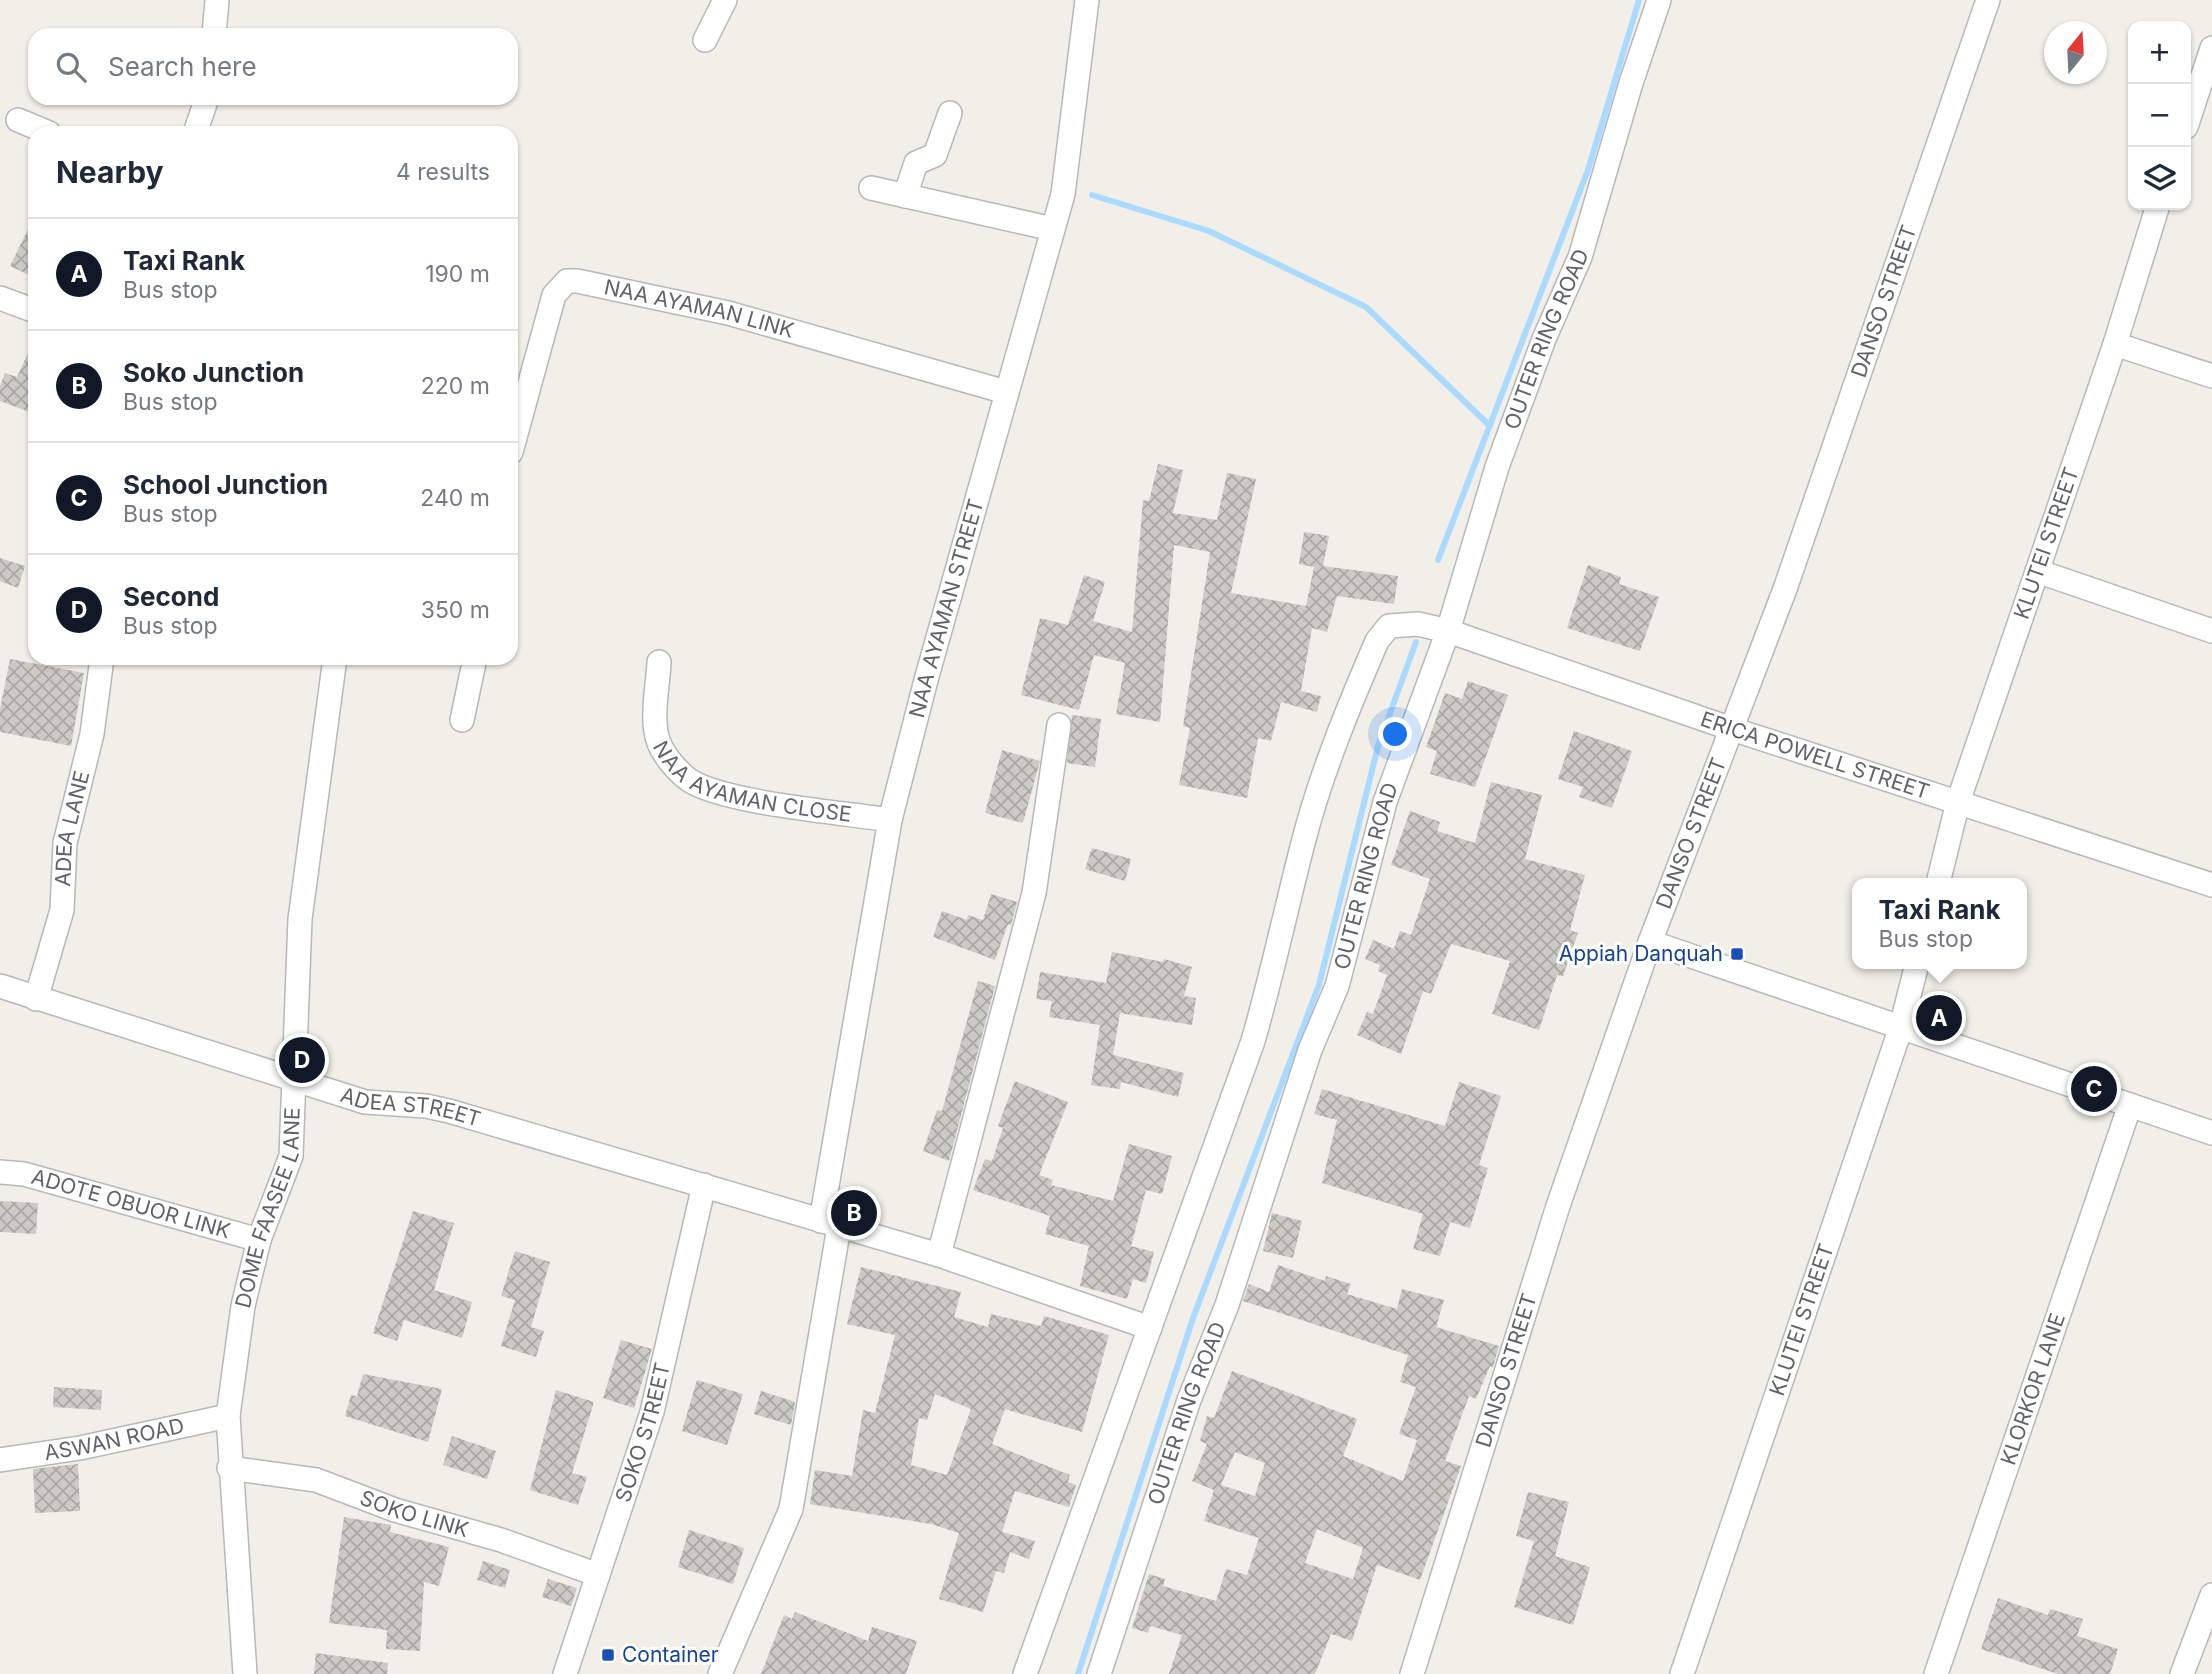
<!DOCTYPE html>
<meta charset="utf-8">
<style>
:root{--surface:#fff;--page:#f2f2f3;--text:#1f2937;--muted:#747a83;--line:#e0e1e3;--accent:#111827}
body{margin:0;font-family:Inter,sans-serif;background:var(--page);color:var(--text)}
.controls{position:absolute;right:21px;top:21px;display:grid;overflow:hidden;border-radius:14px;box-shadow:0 2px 5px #0004}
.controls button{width:63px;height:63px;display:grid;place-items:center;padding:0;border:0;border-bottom:2px solid var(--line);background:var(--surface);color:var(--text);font:35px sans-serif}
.compass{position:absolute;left:2044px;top:21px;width:63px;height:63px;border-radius:50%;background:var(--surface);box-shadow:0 2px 5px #0004;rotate:18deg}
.you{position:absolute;left:1396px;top:735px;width:24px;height:24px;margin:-18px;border:5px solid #fff;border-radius:50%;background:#1a73e8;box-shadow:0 0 0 10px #1a73e833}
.badge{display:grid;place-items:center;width:46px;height:46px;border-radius:50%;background:var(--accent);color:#fff;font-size:23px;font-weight:700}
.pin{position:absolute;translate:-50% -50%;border:4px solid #fff;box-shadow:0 2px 7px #0006}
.popup{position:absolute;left:1852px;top:878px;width:175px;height:91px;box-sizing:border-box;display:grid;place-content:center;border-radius:14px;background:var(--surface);filter:drop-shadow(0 2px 5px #0005);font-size:23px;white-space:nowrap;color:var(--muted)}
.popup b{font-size:26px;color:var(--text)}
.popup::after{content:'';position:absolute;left:50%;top:100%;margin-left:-14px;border:14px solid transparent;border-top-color:var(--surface)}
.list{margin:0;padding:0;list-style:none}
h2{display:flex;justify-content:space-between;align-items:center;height:91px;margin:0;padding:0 28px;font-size:30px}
h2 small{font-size:23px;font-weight:400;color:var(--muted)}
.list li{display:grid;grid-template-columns:46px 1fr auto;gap:21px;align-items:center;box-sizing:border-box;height:112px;padding:0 28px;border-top:2px solid var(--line)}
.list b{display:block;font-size:26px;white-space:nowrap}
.list p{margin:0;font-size:23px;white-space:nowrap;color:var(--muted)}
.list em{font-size:23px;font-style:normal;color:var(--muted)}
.icon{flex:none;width:38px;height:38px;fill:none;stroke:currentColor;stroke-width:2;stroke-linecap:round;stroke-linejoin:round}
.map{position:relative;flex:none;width:2212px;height:1674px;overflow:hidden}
.search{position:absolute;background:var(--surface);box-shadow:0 2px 5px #0004;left:28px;top:28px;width:490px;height:77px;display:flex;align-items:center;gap:18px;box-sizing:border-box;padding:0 24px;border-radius:21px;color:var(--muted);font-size:26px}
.panel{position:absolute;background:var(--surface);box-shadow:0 2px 5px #0004;left:28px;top:126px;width:490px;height:539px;border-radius:21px}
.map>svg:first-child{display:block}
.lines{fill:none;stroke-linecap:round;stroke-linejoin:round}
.stream{stroke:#aadaff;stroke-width:6}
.building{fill:url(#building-cross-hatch);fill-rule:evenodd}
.street-casing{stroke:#b5b8bc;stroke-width:26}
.street{stroke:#fff;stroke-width:23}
.transit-dot{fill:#1a4fb4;stroke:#fff;stroke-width:2.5}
.labels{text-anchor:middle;stroke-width:6;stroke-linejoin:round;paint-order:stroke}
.street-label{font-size:21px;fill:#5f6368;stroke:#fff}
.transit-label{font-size:21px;fill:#164399;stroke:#fff;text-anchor:end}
</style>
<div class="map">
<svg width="2212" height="1674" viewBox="0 0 2212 1674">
<defs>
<pattern id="building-cross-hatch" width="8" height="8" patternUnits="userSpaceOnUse" patternTransform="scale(1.75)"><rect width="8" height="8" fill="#cccac5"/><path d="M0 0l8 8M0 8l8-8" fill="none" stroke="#a9a8a4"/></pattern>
</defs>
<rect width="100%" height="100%" fill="#f1efe8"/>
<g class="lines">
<!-- stream -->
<path class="stream" d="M 1092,195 L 1209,231 L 1366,307 L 1490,426
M 1438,560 L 1588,170 L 1639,0
M 1078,1674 L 1193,1318 L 1319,985 L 1378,746 L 1416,642"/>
</g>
<!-- building -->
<path class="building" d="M 35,215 L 35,278 L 10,266 Z
M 35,338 L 35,414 L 0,401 L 0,386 L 5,373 L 17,377 Z
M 1158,464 L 1183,470 L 1173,513 L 1217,520 L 1227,473 L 1256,479 L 1231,593 L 1306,606 L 1314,567 L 1299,564 L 1304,532 L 1329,536 L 1323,566 L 1398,576 L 1394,604 L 1337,596 L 1327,632 L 1312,628 L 1301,691 L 1321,696 L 1317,712 L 1281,702 L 1271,741 L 1258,738 L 1247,798 L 1179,785 L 1190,728 L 1183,726 L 1210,552 L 1174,545 L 1160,722 L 1116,714 L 1125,663 L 1094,655 L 1079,710 L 1021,695 L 1040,618 L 1068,625 L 1084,575 L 1105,582 L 1093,621 L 1132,632 L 1143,500 L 1149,501 Z
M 0,558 L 25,566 L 18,588 L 0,581 Z
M 1588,565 L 1621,577 L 1619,584 L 1659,597 L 1640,651 L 1567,628 Z
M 10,659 L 84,673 L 71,746 L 0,732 L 0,709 Z
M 1468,681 L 1508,695 L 1475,787 L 1430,774 L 1437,751 L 1426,747 L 1445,693 L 1462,699 Z
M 1072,715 L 1101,719 L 1095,767 L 1067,763 Z
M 1574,731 L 1632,751 L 1612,808 L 1579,797 L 1583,787 L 1558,779 Z
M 1002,750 L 1040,761 L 1023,823 L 985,813 Z
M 1491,782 L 1542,795 L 1525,859 L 1585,875 L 1570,930 L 1578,933 L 1563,976 L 1557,975 L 1539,1030 L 1492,1014 L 1510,961 L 1451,944 L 1431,994 L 1423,991 L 1401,1054 L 1357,1035 L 1367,1012 L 1373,1014 L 1387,975 L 1378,971 L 1380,965 L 1365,959 L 1373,940 L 1394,949 L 1400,931 L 1411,935 L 1430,879 L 1391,865 L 1410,811 L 1440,822 L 1437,831 L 1475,843 Z
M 1092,848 L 1131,859 L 1125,881 L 1085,869 Z
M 991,894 L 1017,902 L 1011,925 L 1008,924 L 995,960 L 933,937 L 942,911 L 967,920 L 968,915 L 983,920 Z
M 1112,952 L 1163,962 L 1164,959 L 1192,967 L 1184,996 L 1196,998 L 1192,1025 L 1120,1013 L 1113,1055 L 1184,1073 L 1178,1097 L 1121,1082 L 1120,1089 L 1091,1085 L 1100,1025 L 1049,1017 L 1052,1001 L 1036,999 L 1040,972 L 1106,983 Z
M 978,981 L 995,986 L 949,1161 L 923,1151 L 937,1110 L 942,1111 Z
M 1015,1081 L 1068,1102 L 1039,1175 L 1053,1180 L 1051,1185 L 1113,1201 L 1129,1144 L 1172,1156 L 1162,1194 L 1146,1190 L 1131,1246 L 1154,1252 L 1146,1283 L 1133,1279 L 1127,1299 L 1080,1286 L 1089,1246 L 1045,1234 L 1050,1216 L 973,1190 L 985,1159 L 992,1161 L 1003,1128 L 998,1126 Z
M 1459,1082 L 1501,1096 L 1479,1165 L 1488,1168 L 1470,1228 L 1450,1222 L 1440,1256 L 1413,1249 L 1423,1214 L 1322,1183 L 1337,1120 L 1314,1114 L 1322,1089 L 1445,1126 Z
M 0,1201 L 38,1203 L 36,1234 L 0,1232 Z
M 413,1211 L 454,1223 L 434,1290 L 472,1302 L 462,1338 L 404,1320 L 397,1341 L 373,1333 Z
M 1272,1213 L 1302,1221 L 1293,1258 L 1263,1251 Z
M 515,1251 L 550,1262 L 531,1327 L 544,1331 L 536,1357 L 501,1346 L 515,1300 L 501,1296 Z
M 1278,1265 L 1325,1281 L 1326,1276 L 1351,1284 L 1347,1294 L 1397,1309 L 1402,1289 L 1444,1300 L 1436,1327 L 1499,1346 L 1493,1367 L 1490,1366 L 1476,1399 L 1469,1396 L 1445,1461 L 1461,1466 L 1420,1580 L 1377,1565 L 1352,1641 L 1331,1634 L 1315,1674 L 1169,1674 L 1182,1635 L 1150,1626 L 1148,1633 L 1132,1628 L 1149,1574 L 1165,1579 L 1163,1586 L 1216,1601 L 1226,1569 L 1247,1575 L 1259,1538 L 1204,1521 L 1214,1490 L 1192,1481 L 1207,1444 L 1200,1441 L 1207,1416 L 1214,1418 L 1232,1371 L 1357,1419 L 1343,1456 L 1403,1481 L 1417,1440 L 1399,1434 L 1416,1387 L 1400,1382 L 1408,1355 L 1243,1301 L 1249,1284 L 1269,1292 ZM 1235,1452 L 1265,1463 L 1255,1496 L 1221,1485 ZM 1317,1529 L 1363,1548 L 1353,1579 L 1305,1563 Z
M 861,1267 L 961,1292 L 954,1317 L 988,1327 L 991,1314 L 1041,1326 L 1044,1316 L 1109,1335 L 1082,1432 L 1005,1409 L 992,1444 L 1070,1475 L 1068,1482 L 1076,1485 L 1069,1507 L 1015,1491 L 1002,1532 L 1035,1541 L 1029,1559 L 1010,1552 L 1004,1573 L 996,1571 L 983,1612 L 939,1599 L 959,1533 L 931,1524 L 810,1504 L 815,1470 L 852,1476 L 863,1410 L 875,1413 L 895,1335 L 847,1324 ZM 935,1394 L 971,1409 L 947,1475 L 911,1465 L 919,1418 L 927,1420 Z
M 621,1340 L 652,1349 L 634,1408 L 603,1398 Z
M 363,1374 L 442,1389 L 428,1442 L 345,1416 L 351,1395 L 357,1396 Z
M 697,1380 L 743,1394 L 727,1445 L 682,1431 Z
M 54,1387 L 102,1390 L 101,1410 L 53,1407 Z
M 556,1390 L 594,1402 L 572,1473 L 587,1477 L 578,1505 L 530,1490 Z
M 761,1391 L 795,1402 L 791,1425 L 754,1414 Z
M 452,1436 L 496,1451 L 487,1479 L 443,1465 Z
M 78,1464 L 80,1511 L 35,1513 L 33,1469 Z
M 1528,1492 L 1569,1502 L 1555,1556 L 1590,1567 L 1573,1625 L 1514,1607 L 1534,1541 L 1516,1536 Z
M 344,1517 L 391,1525 L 390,1532 L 449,1547 L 439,1586 L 424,1582 L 420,1651 L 386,1649 L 387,1630 L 329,1623 Z
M 689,1530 L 744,1548 L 733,1584 L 678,1567 Z
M 483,1561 L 510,1570 L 505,1588 L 477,1580 Z
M 548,1579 L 577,1588 L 571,1606 L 542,1597 Z
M 1998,1598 L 2048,1615 L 2050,1609 L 2083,1619 L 2077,1636 L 2118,1649 L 2110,1674 L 2058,1674 L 1981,1649 Z
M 795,1612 L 868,1641 L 872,1627 L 917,1641 L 906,1674 L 761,1674 L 784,1615 L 792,1619 Z
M 316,1653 L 388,1663 L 387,1674 L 314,1674 Z"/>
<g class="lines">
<defs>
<g id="street">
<path d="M 214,35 L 217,0"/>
<path d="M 705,40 L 725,0"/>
<path d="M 18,120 L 49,133"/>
<path d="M 2186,127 L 2212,48"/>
<path d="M 195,133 L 207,98"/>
<path d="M 871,188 L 1053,229"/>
<path d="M 905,196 L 916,163 L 935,155 L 950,113"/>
<path d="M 0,298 L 35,311"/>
<path d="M 2115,344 L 2212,376"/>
<path id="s1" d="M 511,452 L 554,295 L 567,281 L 577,281 L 728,313 L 1006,392"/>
<path d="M 2037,571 L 2212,631"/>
<path id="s2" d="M 659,662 C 658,686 650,720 659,743 C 664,756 678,772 689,780 C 723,803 845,813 890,820"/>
<path d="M 462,720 L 475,658"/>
<path id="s3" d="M 1938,883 L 1958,802 L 2115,344 L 2158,205"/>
<path d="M 1650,942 L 2212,1133"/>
<path id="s4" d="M 0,986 L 365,1102 L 426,1106 L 449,1111 L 939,1255 L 1150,1328"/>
<path id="s5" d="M 36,999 L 62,910 L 65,843 L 92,734 L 102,658"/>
<path id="s6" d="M 0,1172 L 24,1174 L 259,1240"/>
<path id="s7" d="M 821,1221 L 890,820 L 926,680 L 1063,194 L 1087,0"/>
<path d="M 939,1255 L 1034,893 L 1059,725"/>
<path id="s8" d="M 0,1460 L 80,1448 L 228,1416"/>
<path id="s9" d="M 229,1468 L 316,1480 L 395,1510 L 501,1540 L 598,1575"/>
<path id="s10" d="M 245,1674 L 228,1416 L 243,1306 L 259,1240 L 291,1156 L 300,919 L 335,658"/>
<path id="s11" d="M 565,1674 L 652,1412 L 704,1185"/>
<path d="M 720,1674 L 791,1509 L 839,1227"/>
<path id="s12" d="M 1025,1674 L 1253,1041 C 1272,975 1286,909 1303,843 C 1321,773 1349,706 1377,641 L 1389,626 L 1418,624 L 1448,631 L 1732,729 L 2212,885"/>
<path id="s13" d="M 1099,1674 L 1189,1400 L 1227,1305 L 1310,1050 L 1337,986 L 1385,802 L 1448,631 L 1497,467 L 1544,339 L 1580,257 L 1631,83 L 1659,0"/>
<path id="s14" d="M 1412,1674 L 1558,1206 L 1650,942 L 1785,589 L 1988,0"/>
<path id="s15" d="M 1682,1674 L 1901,1027 L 1917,964"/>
<path id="s16" d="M 1936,1674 L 2130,1105"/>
<path d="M 2182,1674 L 2212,1595"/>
</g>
</defs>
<!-- street casing -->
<use href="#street" class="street-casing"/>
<!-- street -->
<use href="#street" class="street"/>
</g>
<!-- markers -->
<g class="transit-dot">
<rect x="1730" y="947" width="14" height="14" rx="3.5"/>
<rect x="601" y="1648" width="14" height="14" rx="3.5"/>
</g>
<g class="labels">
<!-- street labels -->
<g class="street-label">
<text dy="7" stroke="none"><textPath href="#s14" startOffset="1452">DANSO STREET</textPath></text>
<text dy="7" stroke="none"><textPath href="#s1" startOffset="317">NAA AYAMAN LINK</textPath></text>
<text dy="7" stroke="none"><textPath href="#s13" startOffset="1409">OUTER RING ROAD</textPath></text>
<text dy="7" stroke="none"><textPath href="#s3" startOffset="357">KLUTEI STREET</textPath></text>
<text dy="7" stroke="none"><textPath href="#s7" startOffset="626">NAA AYAMAN STREET</textPath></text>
<text dy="7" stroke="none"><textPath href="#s12" startOffset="1559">ERICA POWELL STREET</textPath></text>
<text dy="7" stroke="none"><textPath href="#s2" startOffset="189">NAA AYAMAN CLOSE</textPath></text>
<text dy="7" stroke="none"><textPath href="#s5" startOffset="175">ADEA LANE</textPath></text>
<text dy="7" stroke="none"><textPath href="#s14" startOffset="886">DANSO STREET</textPath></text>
<text dy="7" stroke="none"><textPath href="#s13" startOffset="842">OUTER RING ROAD</textPath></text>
<text dy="7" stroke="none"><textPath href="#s4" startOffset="429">ADEA STREET</textPath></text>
<text dy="7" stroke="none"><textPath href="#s6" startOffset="135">ADOTE OBUOR LINK</textPath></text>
<text dy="7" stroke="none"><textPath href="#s10" startOffset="472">DOME FAASEE LANE</textPath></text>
<text dy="7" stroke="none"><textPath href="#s15" startOffset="374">KLUTEI STREET</textPath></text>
<text dy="7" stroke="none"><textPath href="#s14" startOffset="318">DANSO STREET</textPath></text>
<text dy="7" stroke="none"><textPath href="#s16" startOffset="301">KLORKOR LANE</textPath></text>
<text dy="7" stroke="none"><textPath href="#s13" startOffset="275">OUTER RING ROAD</textPath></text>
<text dy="7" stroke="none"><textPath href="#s11" startOffset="254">SOKO STREET</textPath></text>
<text dy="7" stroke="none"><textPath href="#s8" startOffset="116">ASWAN ROAD</textPath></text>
<text dy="7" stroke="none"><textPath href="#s9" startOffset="192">SOKO LINK</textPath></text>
</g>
<!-- transit labels -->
<g class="transit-label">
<text x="1723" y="961">Appiah Danquah</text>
<text x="622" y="1662" text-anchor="start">Container</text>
</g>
</g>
</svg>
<div class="controls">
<button>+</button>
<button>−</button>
<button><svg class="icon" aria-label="layers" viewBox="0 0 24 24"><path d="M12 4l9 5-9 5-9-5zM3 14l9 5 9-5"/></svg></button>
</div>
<svg class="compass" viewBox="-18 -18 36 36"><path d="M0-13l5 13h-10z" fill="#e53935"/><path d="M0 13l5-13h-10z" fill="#747a83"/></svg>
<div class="you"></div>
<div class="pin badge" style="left:1939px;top:1018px">A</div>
<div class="popup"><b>Taxi Rank</b>Bus stop</div>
<div class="pin badge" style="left:854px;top:1213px">B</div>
<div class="pin badge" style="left:2094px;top:1089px">C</div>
<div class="pin badge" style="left:302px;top:1060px">D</div>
<div class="search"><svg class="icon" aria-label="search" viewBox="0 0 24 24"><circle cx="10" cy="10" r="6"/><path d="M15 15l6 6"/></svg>Search here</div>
<section class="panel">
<h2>Nearby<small>4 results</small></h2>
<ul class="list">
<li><span class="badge">A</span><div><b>Taxi Rank</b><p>Bus stop</p></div><em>190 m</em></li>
<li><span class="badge">B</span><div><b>Soko Junction</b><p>Bus stop</p></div><em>220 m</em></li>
<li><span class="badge">C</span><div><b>School Junction</b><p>Bus stop</p></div><em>240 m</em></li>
<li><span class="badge">D</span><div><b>Second</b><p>Bus stop</p></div><em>350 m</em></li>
</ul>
</section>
</div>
